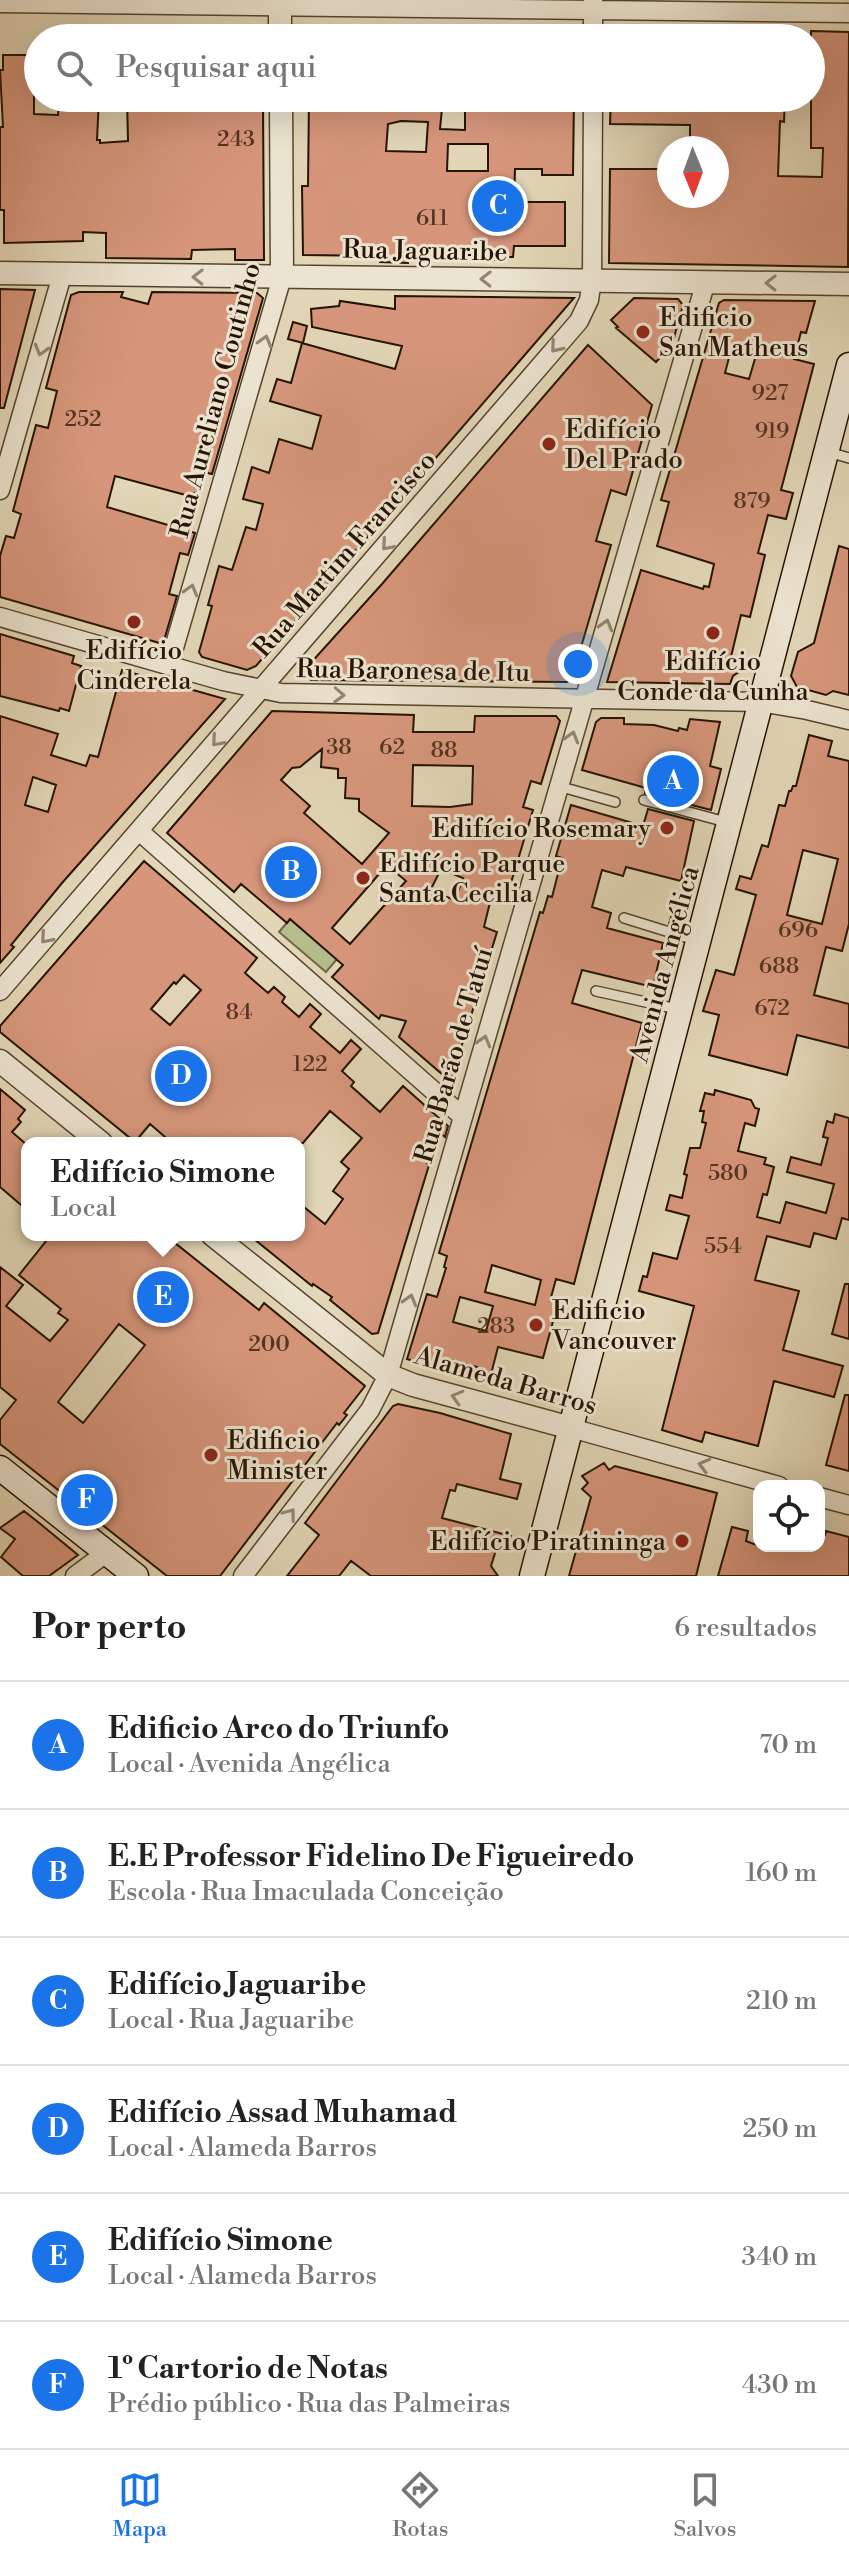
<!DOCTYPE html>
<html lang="pt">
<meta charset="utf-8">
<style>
:root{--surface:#fff;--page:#f6f6f6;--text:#222;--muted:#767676;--line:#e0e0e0;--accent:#1a73e8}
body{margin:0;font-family:"Libre Bodoni",serif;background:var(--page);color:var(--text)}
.controls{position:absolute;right:24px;bottom:24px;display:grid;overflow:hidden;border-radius:16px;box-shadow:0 8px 32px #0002}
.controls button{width:72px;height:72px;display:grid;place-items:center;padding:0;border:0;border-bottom:2px solid var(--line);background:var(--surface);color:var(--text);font:40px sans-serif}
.compass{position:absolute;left:657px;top:136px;width:72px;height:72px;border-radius:50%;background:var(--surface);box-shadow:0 8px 32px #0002;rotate:179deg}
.you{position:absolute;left:578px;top:664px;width:28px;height:28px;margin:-20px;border:6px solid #fff;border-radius:50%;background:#1a73e8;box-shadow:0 0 0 12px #1a73e833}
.badge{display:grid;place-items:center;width:52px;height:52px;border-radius:50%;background:var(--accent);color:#fff;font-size:26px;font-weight:700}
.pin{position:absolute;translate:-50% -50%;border:4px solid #fff;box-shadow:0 2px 8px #0006}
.popup{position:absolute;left:21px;top:1137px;width:284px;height:104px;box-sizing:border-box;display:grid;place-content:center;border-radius:16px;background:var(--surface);filter:drop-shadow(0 2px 6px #0005);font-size:26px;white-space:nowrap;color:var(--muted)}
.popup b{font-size:30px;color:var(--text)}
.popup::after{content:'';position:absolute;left:50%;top:100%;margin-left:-16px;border:16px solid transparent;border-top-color:var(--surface)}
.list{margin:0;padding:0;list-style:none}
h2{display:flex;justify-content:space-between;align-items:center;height:104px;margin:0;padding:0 32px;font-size:34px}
h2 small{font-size:26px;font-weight:400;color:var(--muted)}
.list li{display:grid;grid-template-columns:52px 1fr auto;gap:24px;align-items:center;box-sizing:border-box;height:128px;padding:0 32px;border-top:2px solid var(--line)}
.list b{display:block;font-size:30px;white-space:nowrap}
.list p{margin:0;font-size:26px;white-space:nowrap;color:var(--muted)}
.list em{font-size:26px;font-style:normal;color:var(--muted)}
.icon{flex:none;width:44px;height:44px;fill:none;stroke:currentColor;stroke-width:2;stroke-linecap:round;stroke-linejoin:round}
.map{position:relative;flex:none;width:849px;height:1576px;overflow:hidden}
.search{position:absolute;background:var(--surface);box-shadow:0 8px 32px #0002;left:24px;right:24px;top:24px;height:88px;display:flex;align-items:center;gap:20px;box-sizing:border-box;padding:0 28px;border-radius:44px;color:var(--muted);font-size:30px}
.sheet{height:872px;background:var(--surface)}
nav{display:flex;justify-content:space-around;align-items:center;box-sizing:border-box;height:112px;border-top:2px solid var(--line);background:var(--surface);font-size:22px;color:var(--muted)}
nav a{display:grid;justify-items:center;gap:4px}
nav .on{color:var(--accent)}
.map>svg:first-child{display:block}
.green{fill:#b5bd8c;stroke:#6e6847;stroke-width:2}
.building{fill:#d7967b;stroke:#261402;stroke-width:2;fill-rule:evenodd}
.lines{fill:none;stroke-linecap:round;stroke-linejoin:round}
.service-casing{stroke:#55442f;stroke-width:12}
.minor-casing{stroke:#55442f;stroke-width:21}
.tertiary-casing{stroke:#55442f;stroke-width:25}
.secondary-casing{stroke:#261402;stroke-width:27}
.service{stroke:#ece4d0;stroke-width:9}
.minor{stroke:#ece4d0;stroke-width:18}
.tertiary{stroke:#ece4d0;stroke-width:22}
.secondary{stroke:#ece4d0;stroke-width:24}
.oneway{stroke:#938673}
.poi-dot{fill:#8f2418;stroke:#ece4d0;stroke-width:3}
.labels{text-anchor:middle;stroke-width:6;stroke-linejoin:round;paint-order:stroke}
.number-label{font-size:22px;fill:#523420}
.street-label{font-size:26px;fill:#261402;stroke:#ece4d0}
.poi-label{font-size:26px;fill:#261402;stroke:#ece4d0;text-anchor:start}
</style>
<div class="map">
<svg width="849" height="1576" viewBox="0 0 849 1576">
<rect width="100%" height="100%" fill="#e2d6b6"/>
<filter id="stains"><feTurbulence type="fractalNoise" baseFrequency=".0025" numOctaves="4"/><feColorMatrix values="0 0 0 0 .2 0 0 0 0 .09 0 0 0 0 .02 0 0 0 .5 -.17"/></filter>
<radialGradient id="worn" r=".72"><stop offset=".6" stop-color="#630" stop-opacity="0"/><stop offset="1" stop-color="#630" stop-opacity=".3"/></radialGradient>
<!-- green -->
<path class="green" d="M 290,919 L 337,959 L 326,972 L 279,932 Z"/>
<!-- building -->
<path class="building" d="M 185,26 L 263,26 L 263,38 L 186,38 Z
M 811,31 L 849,32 L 848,267 L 609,263 L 610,169 L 669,169 L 669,196 L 717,196 L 717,148 L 690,148 L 690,125 L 610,124 L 611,98 L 785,98 L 784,122 L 780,121 L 778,176 L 822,177 L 823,148 L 811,148 Z
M 3,55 L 34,55 L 34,114 L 58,115 L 59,98 L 99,98 L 97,140 L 100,140 L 100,143 L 128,141 L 127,98 L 263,98 L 264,260 L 235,260 L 235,249 L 192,250 L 191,259 L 106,258 L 106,233 L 83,232 L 83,241 L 4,243 L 4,210 L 0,210 L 0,127 L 3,127 L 0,70 L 3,70 Z
M 309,98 L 443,98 L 440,129 L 465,130 L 465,98 L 574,98 L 573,175 L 542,175 L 542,169 L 515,169 L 514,202 L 565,202 L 565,246 L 514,246 L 513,257 L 503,257 L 502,260 L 490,260 L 490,257 L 481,255 L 446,255 L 441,258 L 408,256 L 408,263 L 380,262 L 381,256 L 303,255 L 302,186 L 308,186 ZM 401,121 L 428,122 L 426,152 L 386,151 L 388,124 ZM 448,144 L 488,144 L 488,171 L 447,171 Z
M 0,289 L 35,290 L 4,408 L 0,408 Z
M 79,292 L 123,292 L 121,297 L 148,304 L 152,292 L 257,293 L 263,298 L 212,474 L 203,472 L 197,493 L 194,493 L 193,497 L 115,476 L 107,507 L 195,533 L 188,555 L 180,553 L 169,594 L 177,596 L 163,644 L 0,597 L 0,556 L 6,536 L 14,538 L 21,514 L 13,511 L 36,425 L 48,428 L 57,391 L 46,388 L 71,295 Z
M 395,296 L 574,298 L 256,666 L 247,670 L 202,657 L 199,652 L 212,606 L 208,605 L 219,566 L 232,570 L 246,527 L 256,530 L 263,504 L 243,499 L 252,467 L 269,473 L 279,439 L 312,449 L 321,416 L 270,401 L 277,379 L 291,383 L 302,343 L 395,369 L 402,346 L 312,327 L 311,309 L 339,306 L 340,301 L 395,309 Z
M 634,298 L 678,299 L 683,305 L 672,345 L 656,362 L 616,328 L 618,327 L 611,320 Z
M 724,300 L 815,301 L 806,333 L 801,332 L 794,359 L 814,364 L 781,490 L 793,493 L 786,519 L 768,515 L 758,553 L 765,555 L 750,617 L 741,615 L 730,661 L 734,662 L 734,667 L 742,670 L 733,676 L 730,684 L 607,682 L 641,570 L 703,589 L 704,586 L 709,587 L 714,564 L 657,546 L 669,502 L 661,500 L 719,303 ZM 732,346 L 757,352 L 749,379 L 725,373 Z
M 293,322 L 307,326 L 303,343 L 288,339 Z
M 588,345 L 652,405 L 626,495 L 611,490 L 596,541 L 611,545 L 572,678 L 567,682 L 311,680 L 306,673 L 308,666 L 382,584 Z
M 839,546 L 849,549 L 849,695 L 833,691 L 826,695 L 797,687 L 791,676 L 798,652 L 814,643 Z
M 0,634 L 74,656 L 72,663 L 81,666 L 69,711 L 60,708 L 59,711 L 0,696 Z
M 122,670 L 225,699 L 62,883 L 11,945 L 14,947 L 0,963 L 0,716 L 58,734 L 51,755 L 86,766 L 90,755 L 98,757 ZM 33,777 L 56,785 L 48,812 L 25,805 Z
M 272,711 L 414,715 L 413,732 L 474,732 L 475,716 L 556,716 L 560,721 L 541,784 L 531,781 L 523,807 L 533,810 L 507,896 L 493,890 L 484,927 L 497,932 L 452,1077 L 443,1075 L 399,1037 L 406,1021 L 381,1015 L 379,1019 L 332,977 L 343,965 L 290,919 L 287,923 L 241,884 L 234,892 L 167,833 ZM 322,749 L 321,767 L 338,769 L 338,778 L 346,778 L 345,798 L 359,799 L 359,811 L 389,833 L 362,864 L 304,813 L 310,806 L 281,780 L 292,768 L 300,767 ZM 413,765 L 473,766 L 472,804 L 450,807 L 412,806 ZM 387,865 L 406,881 L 350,944 L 332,928 ZM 441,869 L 463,878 L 455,900 L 430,891 Z
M 601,718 L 624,718 L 624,724 L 654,725 L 678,731 L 679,728 L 687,730 L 690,719 L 720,722 L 710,766 L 721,769 L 711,810 L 645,793 L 646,788 L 582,770 L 596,722 Z
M 809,735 L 832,741 L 828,756 L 849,761 L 849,924 L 842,951 L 826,947 L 814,995 L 849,1004 L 849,1048 L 797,1035 L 787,1075 L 709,1055 L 719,1015 L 703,1011 L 716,970 L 734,975 L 756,895 L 736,889 L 740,876 L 751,879 L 762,845 L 768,847 L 779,805 L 785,806 L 789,791 L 791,791 L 793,786 L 796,786 ZM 803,850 L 838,859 L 822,924 L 787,915 Z
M 571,805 L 643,826 L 648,809 L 694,821 L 681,881 L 626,867 L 623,876 L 602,870 L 592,907 L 611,913 L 607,928 L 663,943 L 657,969 L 653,987 L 582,970 L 572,1003 L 642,1023 L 574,1284 L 556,1279 L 550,1301 L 558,1303 L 543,1358 L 498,1347 L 489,1382 L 474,1378 L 477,1367 L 444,1358 L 441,1369 L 407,1359 L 427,1294 L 437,1297 L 446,1268 L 444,1267 L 447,1256 L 439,1253 L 540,912 L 543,913 L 548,896 L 552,897 L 562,858 L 556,856 ZM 492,1265 L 541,1280 L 535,1305 L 485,1292 ZM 460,1297 L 493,1306 L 486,1331 L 453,1322 Z
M 144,861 L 257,958 L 245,973 L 268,993 L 274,987 L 285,997 L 282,1002 L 299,1017 L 310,1004 L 321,1014 L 310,1027 L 340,1053 L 351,1040 L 361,1049 L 342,1071 L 354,1082 L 351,1086 L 380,1112 L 403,1086 L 448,1126 L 445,1137 L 435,1129 L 415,1152 L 429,1165 L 378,1333 L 372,1334 L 330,1300 L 332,1297 L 313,1284 L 312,1286 L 249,1235 L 299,1235 L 299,1203 L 325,1224 L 343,1199 L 333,1191 L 349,1169 L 341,1162 L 362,1138 L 330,1111 L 303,1143 L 172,1143 L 150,1124 L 135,1142 L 0,1032 L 0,1026 ZM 184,975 L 201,990 L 170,1025 L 151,1009 L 174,982 L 176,984 Z
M 675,904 L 686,907 L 680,928 L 669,924 Z
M 0,1089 L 25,1110 L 18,1119 L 21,1122 L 12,1132 L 27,1145 L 27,1210 L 0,1187 Z
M 715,1090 L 751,1100 L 755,1108 L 759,1109 L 755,1126 L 745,1123 L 738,1151 L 766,1158 L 764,1164 L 774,1167 L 767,1195 L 763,1194 L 757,1217 L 780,1223 L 786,1202 L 826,1213 L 834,1184 L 787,1172 L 791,1157 L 821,1165 L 828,1138 L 823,1137 L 827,1121 L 833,1123 L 835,1114 L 849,1118 L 849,1220 L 842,1218 L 836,1239 L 814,1233 L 810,1247 L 767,1236 L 755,1280 L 799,1291 L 783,1350 L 843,1366 L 834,1397 L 774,1381 L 758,1446 L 705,1432 L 702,1442 L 662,1430 L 694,1306 L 639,1291 L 643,1276 L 647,1277 L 653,1253 L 677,1259 L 689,1216 L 666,1210 L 670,1195 L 682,1198 L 687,1175 L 684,1174 L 690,1148 L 700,1148 L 706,1123 L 702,1122 L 704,1111 L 700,1111 L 705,1093 L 714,1095 Z
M 51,1235 L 150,1235 L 169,1250 L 175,1243 L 259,1310 L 264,1303 L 365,1386 L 344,1413 L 347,1415 L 339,1425 L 337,1423 L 220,1576 L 167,1576 L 0,1444 L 0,1420 L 16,1400 L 0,1387 L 0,1267 L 23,1285 L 6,1306 L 50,1341 L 68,1320 L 58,1313 L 61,1309 L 19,1275 ZM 119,1324 L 145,1345 L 83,1423 L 58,1402 Z
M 845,1284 L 849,1284 L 849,1339 L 832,1334 Z
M 845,1395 L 849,1395 L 849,1471 L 826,1465 Z
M 398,1404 L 440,1413 L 511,1434 L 500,1479 L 521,1484 L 517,1499 L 457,1484 L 455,1491 L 450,1490 L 442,1518 L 511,1536 L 507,1551 L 496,1550 L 491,1566 L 498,1576 L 371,1576 L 351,1561 L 339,1576 L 287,1576 L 319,1535 L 305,1523 L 393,1406 Z
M 604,1463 L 609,1470 L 615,1466 L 717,1493 L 696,1576 L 569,1576 L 591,1497 L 582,1489 L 588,1483 L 582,1476 Z
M 24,1511 L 38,1522 L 78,1555 L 49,1576 L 23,1576 L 1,1557 L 15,1539 L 0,1528 Z
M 732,1527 L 748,1531 L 746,1541 L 759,1546 L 819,1546 L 819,1534 L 825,1535 L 826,1531 L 849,1537 L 849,1576 L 718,1576 Z"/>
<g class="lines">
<defs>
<path id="service" d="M 828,452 L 849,458
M 558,786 L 615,802
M 644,800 L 726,822
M 624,918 L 695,940
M 596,991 L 677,1009"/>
<path id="minor" d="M 0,3 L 849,13
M 593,38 L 593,0
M 0,490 L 62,275
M 0,617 L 223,681 L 281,693 L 760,702 L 807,710 L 849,720
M 169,665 L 282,277
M 139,831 L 462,1116
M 0,991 L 579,321 L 589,300 L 592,280 L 593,98
M 571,1428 L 779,1486
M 819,1497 L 849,1505
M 75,1576 L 106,1553
M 243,1576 L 370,1410 L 388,1375 L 706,281"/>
<path id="tertiary" d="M 280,0 L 280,38
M 281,98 L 282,277
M 0,273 L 849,284
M 0,1061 L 101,1143
M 213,1235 L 388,1375 L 413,1385 L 571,1428"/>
<path id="secondary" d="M 0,1468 L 136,1576
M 532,1576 L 849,365"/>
</defs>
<!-- service casing -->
<use href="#service" class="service-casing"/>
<!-- minor casing -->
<use href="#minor" class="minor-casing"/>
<!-- tertiary casing -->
<use href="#tertiary" class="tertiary-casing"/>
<!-- secondary casing -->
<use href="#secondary" class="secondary-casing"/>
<!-- service -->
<use href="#service" class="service"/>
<!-- minor -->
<use href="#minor" class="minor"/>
<!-- tertiary -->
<use href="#tertiary" class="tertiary"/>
<!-- secondary -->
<use href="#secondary" class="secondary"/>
</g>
<!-- one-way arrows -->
<defs><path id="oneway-chevron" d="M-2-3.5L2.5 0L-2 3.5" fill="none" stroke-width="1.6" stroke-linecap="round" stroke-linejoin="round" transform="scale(2)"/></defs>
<g class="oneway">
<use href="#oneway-chevron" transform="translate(198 277) rotate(-179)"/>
<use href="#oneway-chevron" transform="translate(486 279) rotate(-179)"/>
<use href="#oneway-chevron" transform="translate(771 283) rotate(-179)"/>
<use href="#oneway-chevron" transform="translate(265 341) rotate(-74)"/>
<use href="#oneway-chevron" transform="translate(556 347) rotate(130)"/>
<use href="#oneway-chevron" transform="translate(41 350) rotate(106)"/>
<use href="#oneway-chevron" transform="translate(387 545) rotate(131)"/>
<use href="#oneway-chevron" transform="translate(191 590) rotate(-74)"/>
<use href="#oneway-chevron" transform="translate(606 625) rotate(-74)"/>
<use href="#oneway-chevron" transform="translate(339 695) rotate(2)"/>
<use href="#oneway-chevron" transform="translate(572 737) rotate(-74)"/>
<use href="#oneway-chevron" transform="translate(217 741) rotate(131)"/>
<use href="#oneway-chevron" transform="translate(46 938) rotate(131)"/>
<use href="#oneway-chevron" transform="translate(484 1041) rotate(-74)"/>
<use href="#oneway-chevron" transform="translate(410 1300) rotate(-74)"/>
<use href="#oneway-chevron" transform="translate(457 1397) rotate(-164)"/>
<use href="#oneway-chevron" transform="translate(704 1465) rotate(-165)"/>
<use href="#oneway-chevron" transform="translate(290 1514) rotate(-53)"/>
</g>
<!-- markers -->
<g class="poi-dot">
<circle cx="643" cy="332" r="8"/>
<circle cx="549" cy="444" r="8"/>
<circle cx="134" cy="622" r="8"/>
<circle cx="713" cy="633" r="8"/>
<circle cx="667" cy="828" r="8"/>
<circle cx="363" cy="878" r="8"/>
<circle cx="536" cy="1325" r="8"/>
<circle cx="211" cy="1455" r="8"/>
<circle cx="682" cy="1541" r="8"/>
</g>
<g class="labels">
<!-- number labels -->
<g class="number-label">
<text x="236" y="146">243</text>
<text x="432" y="225">611</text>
<text x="770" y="400">927</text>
<text x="83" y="426">252</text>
<text x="772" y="438">919</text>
<text x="752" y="508">879</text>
<text x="339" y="754">38</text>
<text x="392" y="754">62</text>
<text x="444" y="757">88</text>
<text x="798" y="937">696</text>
<text x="779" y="973">688</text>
<text x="772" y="1015">672</text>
<text x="239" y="1019">84</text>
<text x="310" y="1071">122</text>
<text x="728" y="1180">580</text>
<text x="723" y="1253">554</text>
<text x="496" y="1333">283</text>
<text x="269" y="1351">200</text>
</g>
<!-- street labels -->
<g class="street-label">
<text transform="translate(425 250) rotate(1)" y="9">Rua Jaguaribe</text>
<text transform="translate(215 400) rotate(-75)" y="9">Rua Aureliano Coutinho</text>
<text transform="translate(344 554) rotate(-49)" y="9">Rua Martim Francisco</text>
<text transform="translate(413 670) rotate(1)" y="9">Rua Baronesa de Itu</text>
<text transform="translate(664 964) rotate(-75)" y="9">Avenida Angélica</text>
<text transform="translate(453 1055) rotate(-74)" y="9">Rua Barão de Tatuí</text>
<text transform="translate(506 1380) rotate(16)" y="9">Alameda Barros</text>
</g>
<!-- poi labels -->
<g class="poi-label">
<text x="659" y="326">Edificio<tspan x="659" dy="30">San Matheus</tspan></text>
<text x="565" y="438">Edifício<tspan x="565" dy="30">Del Prado</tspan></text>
<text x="134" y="659" text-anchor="middle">Edifício<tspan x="134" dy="30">Cinderela</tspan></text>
<text x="713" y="670" text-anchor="middle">Edifício<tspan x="713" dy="30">Conde da Cunha</tspan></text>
<text x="651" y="837" text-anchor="end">Edifício Rosemary</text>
<text x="379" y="872">Edifício Parque<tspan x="379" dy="30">Santa Cecilia</tspan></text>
<text x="552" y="1319">Edificio<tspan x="552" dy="30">Vancouver</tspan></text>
<text x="227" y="1449">Edificio<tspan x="227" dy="30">Minister</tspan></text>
<text x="666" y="1550" text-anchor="end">Edifício Piratininga</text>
</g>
</g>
<rect width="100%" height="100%" filter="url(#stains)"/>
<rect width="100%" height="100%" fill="url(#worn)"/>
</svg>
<div class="controls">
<button><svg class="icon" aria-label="locate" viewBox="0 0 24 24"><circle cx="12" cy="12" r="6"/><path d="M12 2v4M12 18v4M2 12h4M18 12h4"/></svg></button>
</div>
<svg class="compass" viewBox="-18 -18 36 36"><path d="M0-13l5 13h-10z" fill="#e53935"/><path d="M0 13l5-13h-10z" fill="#767676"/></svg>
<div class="you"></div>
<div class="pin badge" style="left:673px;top:781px">A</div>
<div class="pin badge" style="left:291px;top:872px">B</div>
<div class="pin badge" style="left:498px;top:206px">C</div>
<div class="pin badge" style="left:181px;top:1076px">D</div>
<div class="pin badge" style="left:163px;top:1297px">E</div>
<div class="popup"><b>Edifício Simone</b>Local</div>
<div class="pin badge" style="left:87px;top:1500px">F</div>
<div class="search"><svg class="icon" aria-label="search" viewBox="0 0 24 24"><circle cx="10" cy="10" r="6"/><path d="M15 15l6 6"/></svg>Pesquisar aqui</div>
</div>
<section class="sheet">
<h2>Por perto<small>6 resultados</small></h2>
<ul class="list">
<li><span class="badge">A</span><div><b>Edificio Arco do Triunfo</b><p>Local · Avenida Angélica</p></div><em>70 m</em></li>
<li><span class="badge">B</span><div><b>E.E Professor Fidelino De Figueiredo</b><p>Escola · Rua Imaculada Conceição</p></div><em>160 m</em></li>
<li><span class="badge">C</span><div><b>Edifício Jaguaribe</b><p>Local · Rua Jaguaribe</p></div><em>210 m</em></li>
<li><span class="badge">D</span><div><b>Edifício Assad Muhamad</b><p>Local · Alameda Barros</p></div><em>250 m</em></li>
<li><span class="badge">E</span><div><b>Edifício Simone</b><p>Local · Alameda Barros</p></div><em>340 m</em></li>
<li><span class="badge">F</span><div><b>1º Cartorio de Notas</b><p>Prédio público · Rua das Palmeiras</p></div><em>430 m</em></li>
</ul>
</section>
<nav>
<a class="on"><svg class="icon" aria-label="map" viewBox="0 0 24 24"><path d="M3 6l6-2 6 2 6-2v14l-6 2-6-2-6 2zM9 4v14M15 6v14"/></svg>Mapa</a>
<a><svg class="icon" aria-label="directions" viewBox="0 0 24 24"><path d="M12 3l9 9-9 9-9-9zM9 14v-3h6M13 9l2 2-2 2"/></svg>Rotas</a>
<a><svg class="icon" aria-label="saved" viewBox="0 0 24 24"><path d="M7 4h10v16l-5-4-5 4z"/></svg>Salvos</a>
</nav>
